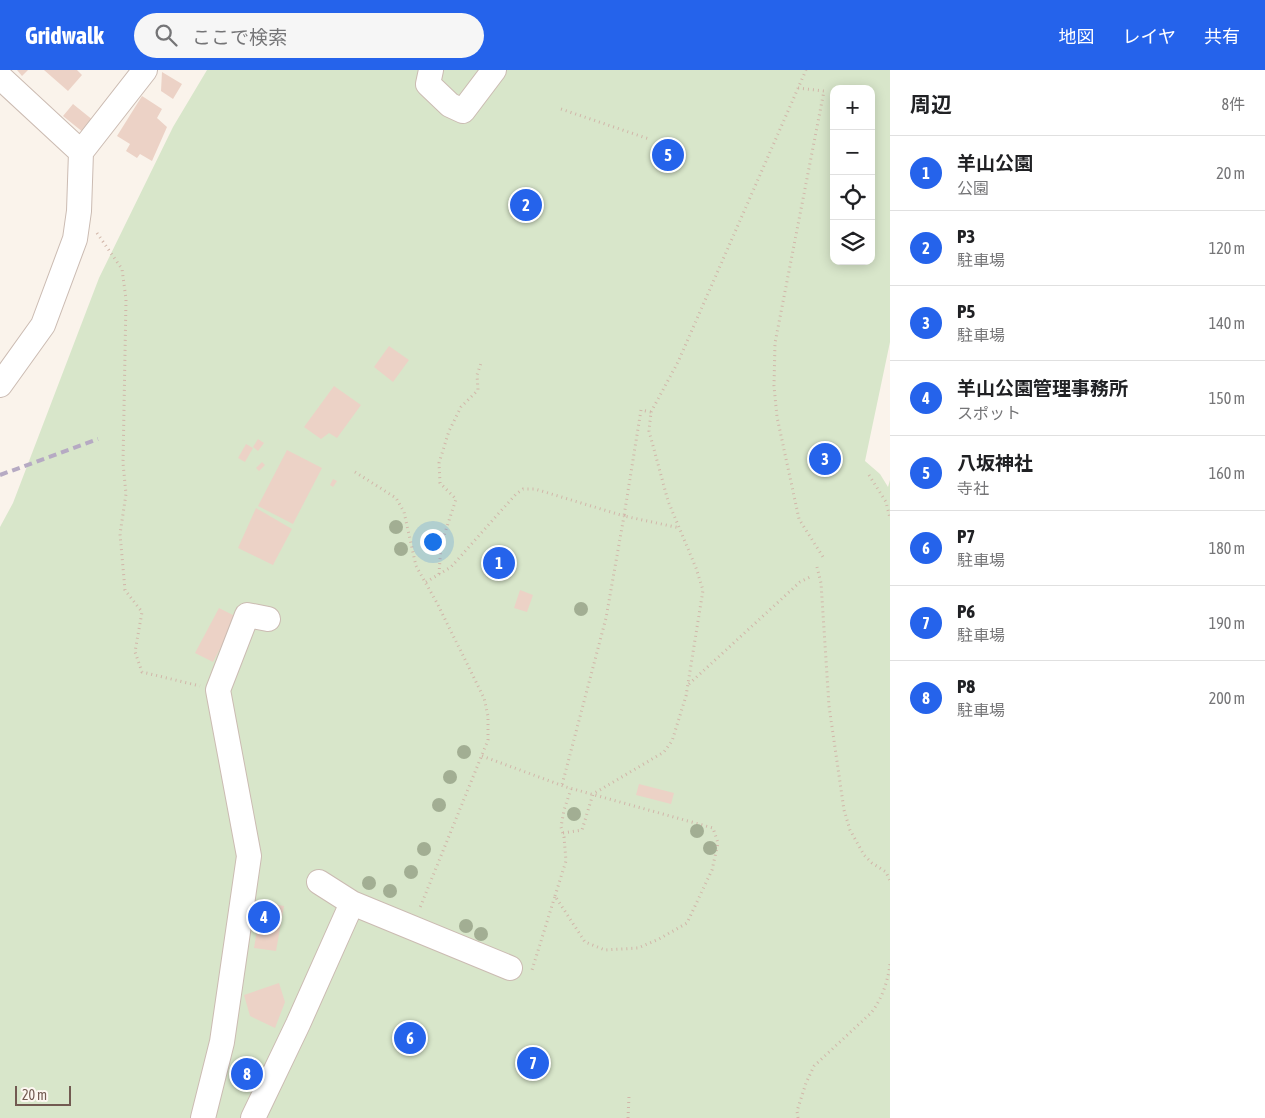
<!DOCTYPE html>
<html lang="ja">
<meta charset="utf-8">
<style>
:root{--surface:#fff;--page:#f6f6f6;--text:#202124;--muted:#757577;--line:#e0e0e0;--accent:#2563eb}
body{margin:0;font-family:"Asap Condensed","Noto Sans JP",sans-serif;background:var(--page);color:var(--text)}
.controls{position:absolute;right:15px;top:15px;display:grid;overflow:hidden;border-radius:10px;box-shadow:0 2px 12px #0003}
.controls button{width:45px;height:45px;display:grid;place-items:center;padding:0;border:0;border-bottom:1px solid var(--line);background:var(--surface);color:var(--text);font:25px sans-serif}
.scale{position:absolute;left:15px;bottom:12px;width:56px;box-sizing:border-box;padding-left:5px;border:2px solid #725a51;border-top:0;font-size:14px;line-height:18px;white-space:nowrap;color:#725a51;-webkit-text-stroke:4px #fdf7f1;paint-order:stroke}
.you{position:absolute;left:432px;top:471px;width:18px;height:18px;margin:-12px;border:4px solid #fff;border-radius:50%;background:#1a73e8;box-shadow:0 0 0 8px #1a73e833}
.badge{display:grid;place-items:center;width:32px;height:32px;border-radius:50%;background:var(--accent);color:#fff;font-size:16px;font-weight:700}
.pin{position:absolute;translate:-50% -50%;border:2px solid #fff;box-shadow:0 1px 5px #0006}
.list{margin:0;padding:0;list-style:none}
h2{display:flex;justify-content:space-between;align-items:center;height:65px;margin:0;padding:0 20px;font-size:21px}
h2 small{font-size:16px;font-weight:400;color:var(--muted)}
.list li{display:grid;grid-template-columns:32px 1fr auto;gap:15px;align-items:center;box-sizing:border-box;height:75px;padding:0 20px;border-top:1px solid var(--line)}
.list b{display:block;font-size:19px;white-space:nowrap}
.list p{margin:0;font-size:16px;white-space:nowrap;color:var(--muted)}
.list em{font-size:16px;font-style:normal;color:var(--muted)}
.icon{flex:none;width:28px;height:28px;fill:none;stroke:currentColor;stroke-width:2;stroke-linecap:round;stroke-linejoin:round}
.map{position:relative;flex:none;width:890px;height:1048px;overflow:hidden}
header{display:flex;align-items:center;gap:30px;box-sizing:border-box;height:70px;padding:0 25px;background:var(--accent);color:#fff}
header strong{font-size:24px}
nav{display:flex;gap:28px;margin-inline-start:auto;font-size:18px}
.search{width:350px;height:45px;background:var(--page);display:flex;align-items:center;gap:12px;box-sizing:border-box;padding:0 18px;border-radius:28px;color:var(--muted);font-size:19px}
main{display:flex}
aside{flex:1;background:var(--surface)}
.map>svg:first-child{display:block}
.green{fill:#d8e6ca;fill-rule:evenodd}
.building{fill:#ecd2c6}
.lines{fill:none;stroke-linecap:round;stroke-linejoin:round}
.minor-casing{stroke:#cbbbb2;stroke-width:26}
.path{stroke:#d1b6a9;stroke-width:3;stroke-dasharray:1 4;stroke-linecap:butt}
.minor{stroke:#fff;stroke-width:24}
.rail{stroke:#b6aac3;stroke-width:4;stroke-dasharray:8 5;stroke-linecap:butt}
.tree{fill:#a2ae93}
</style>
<header>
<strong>Gridwalk</strong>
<div class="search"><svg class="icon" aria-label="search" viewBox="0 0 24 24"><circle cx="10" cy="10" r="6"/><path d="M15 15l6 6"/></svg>ここで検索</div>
<nav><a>地図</a><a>レイヤ</a><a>共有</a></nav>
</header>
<main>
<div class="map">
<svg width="890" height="1048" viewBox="0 0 890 1048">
<rect width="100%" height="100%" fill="#faf3eb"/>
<!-- green -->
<path class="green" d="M 207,0 L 890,0 L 890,272 L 865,391 L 880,404 L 888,417 L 890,410 L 890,1048 L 0,1048 L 0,457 L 13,433 L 99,208 L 173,57 ZM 834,19 L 871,19 L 871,191 L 834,191 Z"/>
<!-- building -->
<path class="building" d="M 17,0 L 28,0 L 22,6 Z
M 44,0 L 77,0 L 82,5 L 68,21 Z
M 162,2 L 182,14 L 173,29 L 161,21 Z
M 142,26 L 162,39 L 157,48 L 167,57 L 152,91 L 140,84 L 137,88 L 126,81 L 130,74 L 117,66 Z
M 73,34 L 99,55 L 89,67 L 63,46 Z
M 389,276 L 409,290 L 393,312 L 374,297 Z
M 334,316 L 361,335 L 337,368 L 329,363 L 321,369 L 304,357 Z
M 258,369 L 264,373 L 258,381 L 253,377 Z
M 246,374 L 253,378 L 245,392 L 238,388 Z
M 287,380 L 322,398 L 293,454 L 258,436 Z
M 262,392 L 265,395 L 259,401 L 256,398 Z
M 333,409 L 337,411 L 333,417 L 330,415 Z
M 256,438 L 292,459 L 273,495 L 238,478 Z
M 520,520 L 533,525 L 527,542 L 514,538 Z
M 219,538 L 237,547 L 213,592 L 195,583 Z
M 639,714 L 674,723 L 671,734 L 636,725 Z
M 249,830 L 284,836 L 276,881 L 254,878 L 257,860 L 244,858 Z
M 279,913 L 285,932 L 275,958 L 250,946 L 244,925 Z"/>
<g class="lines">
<defs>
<path id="minor" d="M 431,0 L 428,14 L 450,35 L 463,41 L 494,0
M 0,7 L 81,82
M 0,315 L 43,255 L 75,169 L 79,141 L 81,82 L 145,0
M 319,812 L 352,833 L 510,898
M 203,1048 L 222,972 L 249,786 L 218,620 L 247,545 L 268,549
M 253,1048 L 298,954 L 352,833"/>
</defs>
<!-- minor casing -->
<use href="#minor" class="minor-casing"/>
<!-- path -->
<path class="path" d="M 798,18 L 824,21 L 775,273 L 774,316 L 777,347 L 799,449 L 823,487
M 561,39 L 649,69
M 97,163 L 122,199 L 126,229 L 123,393 L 126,424 L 120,464 L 125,520 L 142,542 L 135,582 L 142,602 L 200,616
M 651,342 L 678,292 L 806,0
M 355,402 L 396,428 L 404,442 L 416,496 L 437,533 L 484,628 L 488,646 L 488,670 L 419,840
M 869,405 L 886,432 L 890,448
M 817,497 L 821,513 L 829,636 L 844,740 L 850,760 L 864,785 L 872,793 L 886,802 L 890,811
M 439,504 L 441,475 L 456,429 L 440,413 L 439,393 L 449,361 L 461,337 L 478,320 L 477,305 L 481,293
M 426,512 L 451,497 L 516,424 L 523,419 L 535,419 L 624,446 L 606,548 L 562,715
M 689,614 L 800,512 L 810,507
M 482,686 L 566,717 L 713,758 L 718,773 L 712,800 L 687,853 L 659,869 L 638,878 L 605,880 L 585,872 L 555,826 L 532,900
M 563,763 L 582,760 L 593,724 L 664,682 L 672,671 L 686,626 L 703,520 L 696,498 L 668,431 L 649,361 L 651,342 L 641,340 L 624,446 L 680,458
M 555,826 L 566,791 L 564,767 L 561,757 L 564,740 L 571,719
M 628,1048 L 629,1026
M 798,1048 L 797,1041 L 806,1013 L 814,996 L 871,943 C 882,929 888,911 890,894"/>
<!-- minor -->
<use href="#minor" class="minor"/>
<!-- rail -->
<path class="rail" d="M 0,405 L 98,369"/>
</g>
<!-- trees -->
<g class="tree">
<circle cx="396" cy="457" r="7"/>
<circle cx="401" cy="479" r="7"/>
<circle cx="581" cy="539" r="7"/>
<circle cx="464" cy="682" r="7"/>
<circle cx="450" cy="707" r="7"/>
<circle cx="439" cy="735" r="7"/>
<circle cx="574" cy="744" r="7"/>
<circle cx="697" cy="761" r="7"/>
<circle cx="710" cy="778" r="7"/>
<circle cx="424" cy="779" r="7"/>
<circle cx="411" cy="802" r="7"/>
<circle cx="369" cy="813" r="7"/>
<circle cx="390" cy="821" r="7"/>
<circle cx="466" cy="856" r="7"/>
<circle cx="481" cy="864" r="7"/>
</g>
</svg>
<div class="controls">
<button>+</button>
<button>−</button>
<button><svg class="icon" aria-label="locate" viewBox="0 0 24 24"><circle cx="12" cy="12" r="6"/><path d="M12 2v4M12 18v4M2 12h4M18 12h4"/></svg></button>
<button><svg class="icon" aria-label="layers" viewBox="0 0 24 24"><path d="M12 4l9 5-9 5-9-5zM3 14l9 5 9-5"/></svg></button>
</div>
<div class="scale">20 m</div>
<div class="you"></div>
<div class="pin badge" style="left:499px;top:493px">1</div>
<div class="pin badge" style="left:526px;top:135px">2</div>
<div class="pin badge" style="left:825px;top:389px">3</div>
<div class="pin badge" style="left:264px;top:847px">4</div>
<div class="pin badge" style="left:668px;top:85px">5</div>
<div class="pin badge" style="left:410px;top:968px">6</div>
<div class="pin badge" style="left:533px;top:993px">7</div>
<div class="pin badge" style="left:247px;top:1004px">8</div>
</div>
<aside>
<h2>周辺<small>8件</small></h2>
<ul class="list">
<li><span class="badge">1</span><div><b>羊山公園</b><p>公園</p></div><em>20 m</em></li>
<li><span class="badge">2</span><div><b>P3</b><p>駐車場</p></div><em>120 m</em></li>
<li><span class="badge">3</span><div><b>P5</b><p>駐車場</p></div><em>140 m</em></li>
<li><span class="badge">4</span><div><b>羊山公園管理事務所</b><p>スポット</p></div><em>150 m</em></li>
<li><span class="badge">5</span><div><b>八坂神社</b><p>寺社</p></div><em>160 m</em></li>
<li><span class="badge">6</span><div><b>P7</b><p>駐車場</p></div><em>180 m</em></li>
<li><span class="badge">7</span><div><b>P6</b><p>駐車場</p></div><em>190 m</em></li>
<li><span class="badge">8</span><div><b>P8</b><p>駐車場</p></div><em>200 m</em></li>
</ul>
</aside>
</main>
